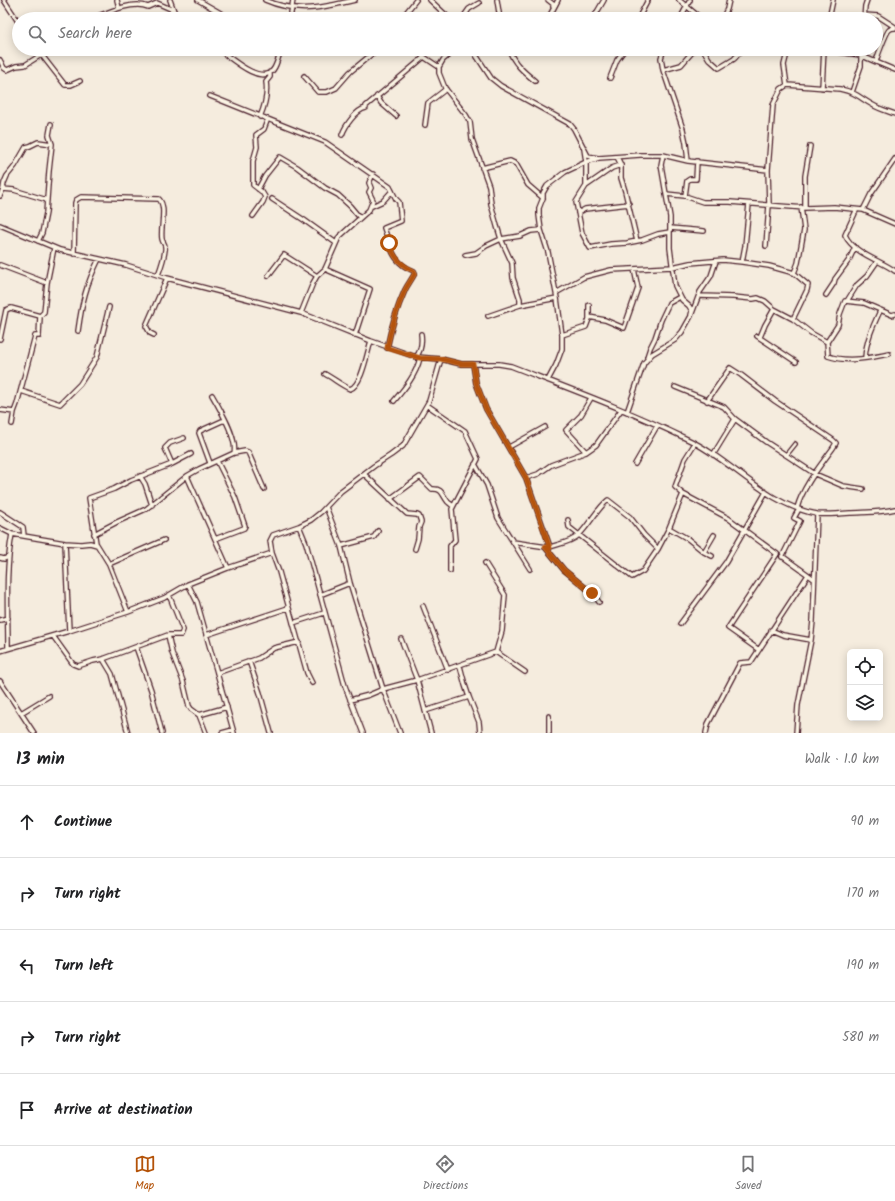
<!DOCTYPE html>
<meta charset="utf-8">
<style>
:root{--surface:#fff;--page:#f6f6f6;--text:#202124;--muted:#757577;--line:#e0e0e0;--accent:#b45309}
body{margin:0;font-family:Kalam,sans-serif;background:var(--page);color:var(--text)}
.controls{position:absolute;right:12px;bottom:12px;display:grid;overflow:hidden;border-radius:6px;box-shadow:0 2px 10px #0003}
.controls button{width:36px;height:36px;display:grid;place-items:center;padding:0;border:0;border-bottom:1px solid var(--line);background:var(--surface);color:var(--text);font:20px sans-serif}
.stop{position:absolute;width:12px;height:12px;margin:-9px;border:3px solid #b45309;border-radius:50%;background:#fff}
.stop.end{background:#b45309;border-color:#fff;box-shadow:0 1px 4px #0008}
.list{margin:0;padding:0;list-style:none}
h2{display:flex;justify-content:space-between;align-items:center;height:52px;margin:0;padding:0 16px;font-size:17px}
h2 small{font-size:13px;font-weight:400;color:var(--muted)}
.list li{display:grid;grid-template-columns:26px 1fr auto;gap:12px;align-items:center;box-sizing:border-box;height:72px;padding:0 16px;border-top:1px solid var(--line)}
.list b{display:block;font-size:15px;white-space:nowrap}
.list em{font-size:13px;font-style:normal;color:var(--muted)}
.icon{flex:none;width:22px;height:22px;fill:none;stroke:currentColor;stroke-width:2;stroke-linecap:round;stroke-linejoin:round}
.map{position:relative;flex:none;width:895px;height:733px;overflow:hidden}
.search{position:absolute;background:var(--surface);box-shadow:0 2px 10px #0003;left:12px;right:12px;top:12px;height:44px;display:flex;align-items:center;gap:10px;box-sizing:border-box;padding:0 14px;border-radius:22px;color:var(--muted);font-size:15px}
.sheet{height:412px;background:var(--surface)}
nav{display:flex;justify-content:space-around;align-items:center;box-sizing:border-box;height:56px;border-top:1px solid var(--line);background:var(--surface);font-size:11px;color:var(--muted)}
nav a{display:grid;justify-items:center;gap:2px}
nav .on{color:var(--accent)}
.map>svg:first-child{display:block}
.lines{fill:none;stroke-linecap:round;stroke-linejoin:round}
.minor-casing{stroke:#4a1f2b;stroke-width:6}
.minor{stroke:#fcf5e5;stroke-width:3.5}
.route{stroke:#b45309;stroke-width:5}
</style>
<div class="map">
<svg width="895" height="733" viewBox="0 0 895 733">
<rect width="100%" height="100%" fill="#f5ecde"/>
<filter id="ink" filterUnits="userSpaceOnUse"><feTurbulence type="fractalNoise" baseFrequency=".025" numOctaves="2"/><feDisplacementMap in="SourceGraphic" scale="8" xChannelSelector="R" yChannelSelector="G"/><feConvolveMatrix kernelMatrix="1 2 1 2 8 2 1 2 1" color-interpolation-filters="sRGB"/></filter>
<g filter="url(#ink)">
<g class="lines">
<defs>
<path id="minor" d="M 4,0 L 19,23
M 117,0 L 119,8
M 170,0 L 177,19
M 198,0 L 231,19
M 265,0 C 297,14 322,8 355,0
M 430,0 L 450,19
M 497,0 L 500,19
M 548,0 L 553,4 L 553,7
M 679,0 L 702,19
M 865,15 L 878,16 L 895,27
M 91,19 C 106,13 133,0 148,7 L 157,3 L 173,10
M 290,19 L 293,0
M 401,19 L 416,0
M 462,19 L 469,9 L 479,3
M 548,19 L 558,0
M 593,19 L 604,0
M 638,19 L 648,0
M 680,19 L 690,0
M 722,19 L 727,9 L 729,0
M 829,19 L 833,0
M 864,19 L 865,6 L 867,0
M 895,28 C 893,28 890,29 889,30 C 886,33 877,57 876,62 L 895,70
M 37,49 L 65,85 L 71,85 L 80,81
M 193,49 L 201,49
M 218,49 C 229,56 260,86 273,70 C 277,65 279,55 281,49
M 417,49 L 424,57 L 439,67 L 443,60 L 456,49
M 472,49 L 491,78 L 501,86 L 570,124 L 574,129 L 588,156 L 598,158
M 509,49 C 513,63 524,72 535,81
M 664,49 L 661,58 L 663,70 L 683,129 L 686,143 L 688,161
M 703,49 L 709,59 L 719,68 L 734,59 L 743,49
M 788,49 L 784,65 L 787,85 L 840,89 C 855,92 859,97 871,104 C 879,109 887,111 895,114
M 818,49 L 860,55 L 876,62
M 0,60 L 4,68 L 7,70 L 16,66 L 25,65 L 41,55
M 439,67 L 439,73 L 445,88 L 466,115 L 470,122 L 472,139 L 489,186 L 491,204 L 497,226 L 501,239 L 512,263 L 513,278 L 520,299 L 520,305
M 663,70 L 681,65 L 695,49
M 304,76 L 318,92 L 327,92 L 336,88 L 350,72 L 378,49
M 610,78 L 617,60 L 625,49
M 822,88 L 824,49
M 852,92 L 861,66 L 861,49
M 210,96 L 325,142 L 390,187 L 396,199 L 399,202 L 401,221 L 384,228 C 391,247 392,263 414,271 L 415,273 C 412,279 408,284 405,290 C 397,308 391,328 387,348
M 377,96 L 381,103 L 396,116
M 260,117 C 265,105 268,94 266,82 L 270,77 L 270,72
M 425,125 L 428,103 L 446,89
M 342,135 C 345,126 356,110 366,108 L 366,106 L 424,57
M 584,149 L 586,162 L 586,186 L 576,202 L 582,233 L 590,248 L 611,244 L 627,243 L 642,240 L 658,234 L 670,232
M 663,155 L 661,165 L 670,217 L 670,248 L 675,286 L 682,300 L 689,306 L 692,311 L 691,315
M 617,157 L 621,165 L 621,178 L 625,191 L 637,241
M 482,168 L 510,161 L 516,164 L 528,185 L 543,198
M 586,186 L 612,168 L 621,165
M 3,189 L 4,183 L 7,176 L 15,166 L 26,147 L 30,146 L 38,142 L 52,144
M 258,189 L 265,176 L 280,157 L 297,167 L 325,188 L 338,195 L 350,206 L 360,218
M 666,194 L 685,196 L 703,202 L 730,202 L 805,208 L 834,207 L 863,210 L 895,224
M 0,196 L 3,189 L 14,190 L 47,200
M 685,196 L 687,181 L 690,179 L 696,179 L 697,161
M 272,199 L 304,220 L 336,243
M 372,206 L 383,201 L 392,191
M 805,208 L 805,176 L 810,146
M 863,210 L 871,194 L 895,159
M 856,211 L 845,235 C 854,254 880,260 895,271
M 578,213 L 585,209 L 629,204
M 253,216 L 263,202 L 265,197 L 262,192 L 253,185 L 253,161 L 257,147 L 256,135 L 264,129 L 267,121
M 0,225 L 60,250 L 126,265 L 167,278 L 301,313 L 319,320 L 371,341 L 416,357 L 441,359 L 461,364 L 499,364 L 511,366 C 570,389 630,411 687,439 C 732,460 766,505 817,514 C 828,515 839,514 850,513 C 865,512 880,513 895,509
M 670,228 L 704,231
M 38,241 L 42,233 L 46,213 L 49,171 L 52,144 L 49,135 L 51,124
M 766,246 L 769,205 L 768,170 L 773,105 L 781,89 L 787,85
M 74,254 L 75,203 L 76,200 L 81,197 L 159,199 C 167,207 160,228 162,239 C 163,244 166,243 165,250 C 164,259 161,267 158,275
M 465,255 L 476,253 L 486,246 L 501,239 L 520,236 L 531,231 L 541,230
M 742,262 L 745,246 L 749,204
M 0,265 L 47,283
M 325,269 L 370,289 L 355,335
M 794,273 L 798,263 L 804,230 L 801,207
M 268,276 L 284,255 L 317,276
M 556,293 L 584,277 L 611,270 L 672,267 L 690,263 L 723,260 L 742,262 L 769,266 L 794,273 L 808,285 L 807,290 L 793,319
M 826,295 L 834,283 L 835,279 L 849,260 L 855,247
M 700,296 L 733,297 L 753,299 L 758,298 L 765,301 L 774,309 L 793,319 L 811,333 L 827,342 L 838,325 L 840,314 L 845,301 L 864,303 L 892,315 L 895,314
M 847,301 L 857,285 L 867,276 L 876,263
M 301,313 L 313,283 L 317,276 L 325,269 L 339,237 L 369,210 L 373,200 L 369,192 L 371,188 L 369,183 L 373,174
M 488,316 L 520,305 L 557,298
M 589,317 L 605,320 L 624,328 L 638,288 L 634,269
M 78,331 C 82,302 86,285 99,259
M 154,335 L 150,333 L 146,326 L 167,278
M 562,335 L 586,327 L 589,319 L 589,305
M 757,336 L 796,362
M 760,337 L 765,325 L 774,309
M 0,339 L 6,310 L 11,308 L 40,316
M 827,342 L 828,356 C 848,363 868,358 889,354
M 416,357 C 421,351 422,342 421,334
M 647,357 L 650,348 L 655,338 L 661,320 L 669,303 L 680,297
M 865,358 C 866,341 873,326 880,311
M 473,364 L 476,383 L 486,409 L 526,478 L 538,474 L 551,465 L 586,452 L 596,445 L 621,410
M 325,374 C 334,379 341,385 350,389 C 362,385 367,353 371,341
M 548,380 L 556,365 L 562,349 L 562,335 L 557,298 L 548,252 L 541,230 L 539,215 L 539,208 L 543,198 L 543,193 L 547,186 L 565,172 L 586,162 L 599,158 L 640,155 L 663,155 L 688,161 L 768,170
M 675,387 L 724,407 L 735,419 L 766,442 L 815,474 L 843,486 L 863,489
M 21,391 L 60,404 L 80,384 L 97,357 L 109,307
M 212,395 C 219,407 238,439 234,453 L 245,451 L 248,452 L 264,489
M 394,401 C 405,388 416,375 420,358
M 707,401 L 730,368 L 741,375 L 775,401 L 833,440 L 836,443 L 833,448 C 820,466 803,486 797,508
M 427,405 L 465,431 L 478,459 L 452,509 L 455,540 L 450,546 L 450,571
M 0,410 L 14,412 L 17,404 L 35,336 L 39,336 L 40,316 L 44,312 L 47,283 L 54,248
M 627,412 L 644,363 L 652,354 L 675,340 L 682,332 L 691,316 L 700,292 L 711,276 L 716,261
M 12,424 L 14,412
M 509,447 L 545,427
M 586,452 L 566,430 L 581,415 L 591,398
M 787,454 L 795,444
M 713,455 L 735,419
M 210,463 L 199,433 L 200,431 L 222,421 L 226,421
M 172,464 L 165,448 L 170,443 L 184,438
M 475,464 L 487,485 L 498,518 L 530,569
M 635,464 L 657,426
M 364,474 L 407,514 L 417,515 L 419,516 L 421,522 L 419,527 L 418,539 L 415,549
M 140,476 L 145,484 L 152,505
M 187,476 L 228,568
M 526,478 L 550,547 C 559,544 572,542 579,535 C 590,524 596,510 608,500 L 630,517 L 644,535 L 658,549 L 669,528 L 683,494 L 675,487 L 685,459 L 695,443
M 683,494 L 728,518 L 777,554 L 728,628 L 759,650
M 390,499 L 420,477 L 432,489 C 443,488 442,495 448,502 C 449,503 452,505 453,506
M 0,512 L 23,527 L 24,536
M 568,520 L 569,527 L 632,577 L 643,571 L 658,549
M 299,526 L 306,543 L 345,686 L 363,733
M 0,528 L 12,534 L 65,543 L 81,544 L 90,543 L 97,545
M 669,528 L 688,539 L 704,552 L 714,535
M 94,534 L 117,522 L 146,509 L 187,476 L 199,469 L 234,453
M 215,539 L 244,528 L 245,526 L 235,497 L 217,461
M 513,542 L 547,547
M 65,543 L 69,631
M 341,546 L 374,537 L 378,531
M 545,547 L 564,570 L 592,593 L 599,602
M 704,552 L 712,556
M 272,553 L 279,572 L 307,673 L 312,683
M 782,556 L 814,579
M 782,557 L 800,521 L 794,518 L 799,509
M 0,558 L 4,559 L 8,557
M 485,563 L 505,595 L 502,631 L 496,652
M 109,564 L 164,540
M 350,583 L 383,689 L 400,733
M 188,584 L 197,602 L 234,733
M 320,595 L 350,583 L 341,546 L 326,507
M 423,606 L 448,670
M 128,612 L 109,564 L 96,543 L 89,498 L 114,489 L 131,480 L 172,464 L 191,454
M 0,620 L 8,618
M 293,623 L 324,613
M 680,624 L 726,562 L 766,492
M 771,630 L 783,635 L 811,640
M 168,635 L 172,653 L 183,681 L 189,706 L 191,709 L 199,715 L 206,733
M 206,635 L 288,608
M 53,636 L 73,664 L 78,666 L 93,661 L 103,659 L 168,635 L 181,635 L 183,630 L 169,595
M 401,639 L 417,680 L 431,733
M 136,647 L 151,690 L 162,733
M 8,648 C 8,610 5,572 12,534
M 0,651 L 69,631 L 128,612 L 164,598 L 188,584 L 228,568 L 272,553 L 270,541 L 273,535 L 299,526 L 311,520 L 321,512 L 341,491 L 374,466 L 391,455 L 403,446 L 429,401 L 441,359
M 496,652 L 525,672
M 103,659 L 112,674 L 128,733
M 249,661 L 260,693 L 271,733
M 217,673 L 259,658 L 274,648 L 299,642
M 0,681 L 34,733
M 469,697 L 479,722 L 480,733
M 350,700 L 369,695 L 383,689 L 417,680 L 496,652
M 425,711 L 469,697 L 465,685 L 460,666
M 21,713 L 49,696
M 199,715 L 227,707
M 549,716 L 549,733
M 222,733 L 233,730
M 706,733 L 708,724 L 740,663 L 751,662 L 808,575
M 796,733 L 798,705 L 811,640 L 813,621 L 817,514"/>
</defs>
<!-- minor casing -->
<use href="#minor" class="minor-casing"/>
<!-- minor -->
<use href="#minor" class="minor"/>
</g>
</g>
<g class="lines" filter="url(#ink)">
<!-- route -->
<path class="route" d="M 389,243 C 393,256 401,266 414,271 L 415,273 C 412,279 408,284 405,290 C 397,308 391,328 387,348 L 420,358 L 441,359 L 462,364 L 473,364 L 476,383 L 486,409 L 526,478 L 550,548 L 545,547 L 564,570 L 592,593"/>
</g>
</svg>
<div class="controls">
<button><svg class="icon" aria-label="locate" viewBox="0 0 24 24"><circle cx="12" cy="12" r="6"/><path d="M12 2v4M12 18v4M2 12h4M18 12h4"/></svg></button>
<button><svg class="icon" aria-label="layers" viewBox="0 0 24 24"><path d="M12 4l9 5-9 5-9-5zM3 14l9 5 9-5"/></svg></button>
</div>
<div class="stop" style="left:389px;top:243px"></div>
<div class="stop end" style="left:592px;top:593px"></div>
<div class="search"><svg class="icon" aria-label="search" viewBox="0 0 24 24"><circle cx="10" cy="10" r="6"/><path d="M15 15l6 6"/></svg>Search here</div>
</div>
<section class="sheet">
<h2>13 min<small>Walk · 1.0 km</small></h2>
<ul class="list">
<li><svg class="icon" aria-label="ahead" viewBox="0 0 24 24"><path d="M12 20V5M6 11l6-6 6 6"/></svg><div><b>Continue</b></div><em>90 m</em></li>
<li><svg class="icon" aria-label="right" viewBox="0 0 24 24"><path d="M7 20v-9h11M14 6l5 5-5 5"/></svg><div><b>Turn right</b></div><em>170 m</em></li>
<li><svg class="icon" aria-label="left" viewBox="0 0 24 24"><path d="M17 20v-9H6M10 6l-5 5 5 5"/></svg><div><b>Turn left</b></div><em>190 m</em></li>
<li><svg class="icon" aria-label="right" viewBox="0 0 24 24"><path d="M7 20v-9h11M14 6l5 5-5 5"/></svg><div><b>Turn right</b></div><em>580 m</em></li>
<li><svg class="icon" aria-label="arrive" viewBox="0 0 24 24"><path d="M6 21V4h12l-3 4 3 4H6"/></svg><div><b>Arrive at destination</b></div></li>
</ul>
</section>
<nav>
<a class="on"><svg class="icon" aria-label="map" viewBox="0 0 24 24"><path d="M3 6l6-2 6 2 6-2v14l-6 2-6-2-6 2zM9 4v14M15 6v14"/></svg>Map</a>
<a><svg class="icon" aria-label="directions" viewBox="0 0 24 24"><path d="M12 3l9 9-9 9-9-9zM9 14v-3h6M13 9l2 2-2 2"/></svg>Directions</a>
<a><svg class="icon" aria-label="saved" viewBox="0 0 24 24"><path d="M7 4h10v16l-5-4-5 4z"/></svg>Saved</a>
</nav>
